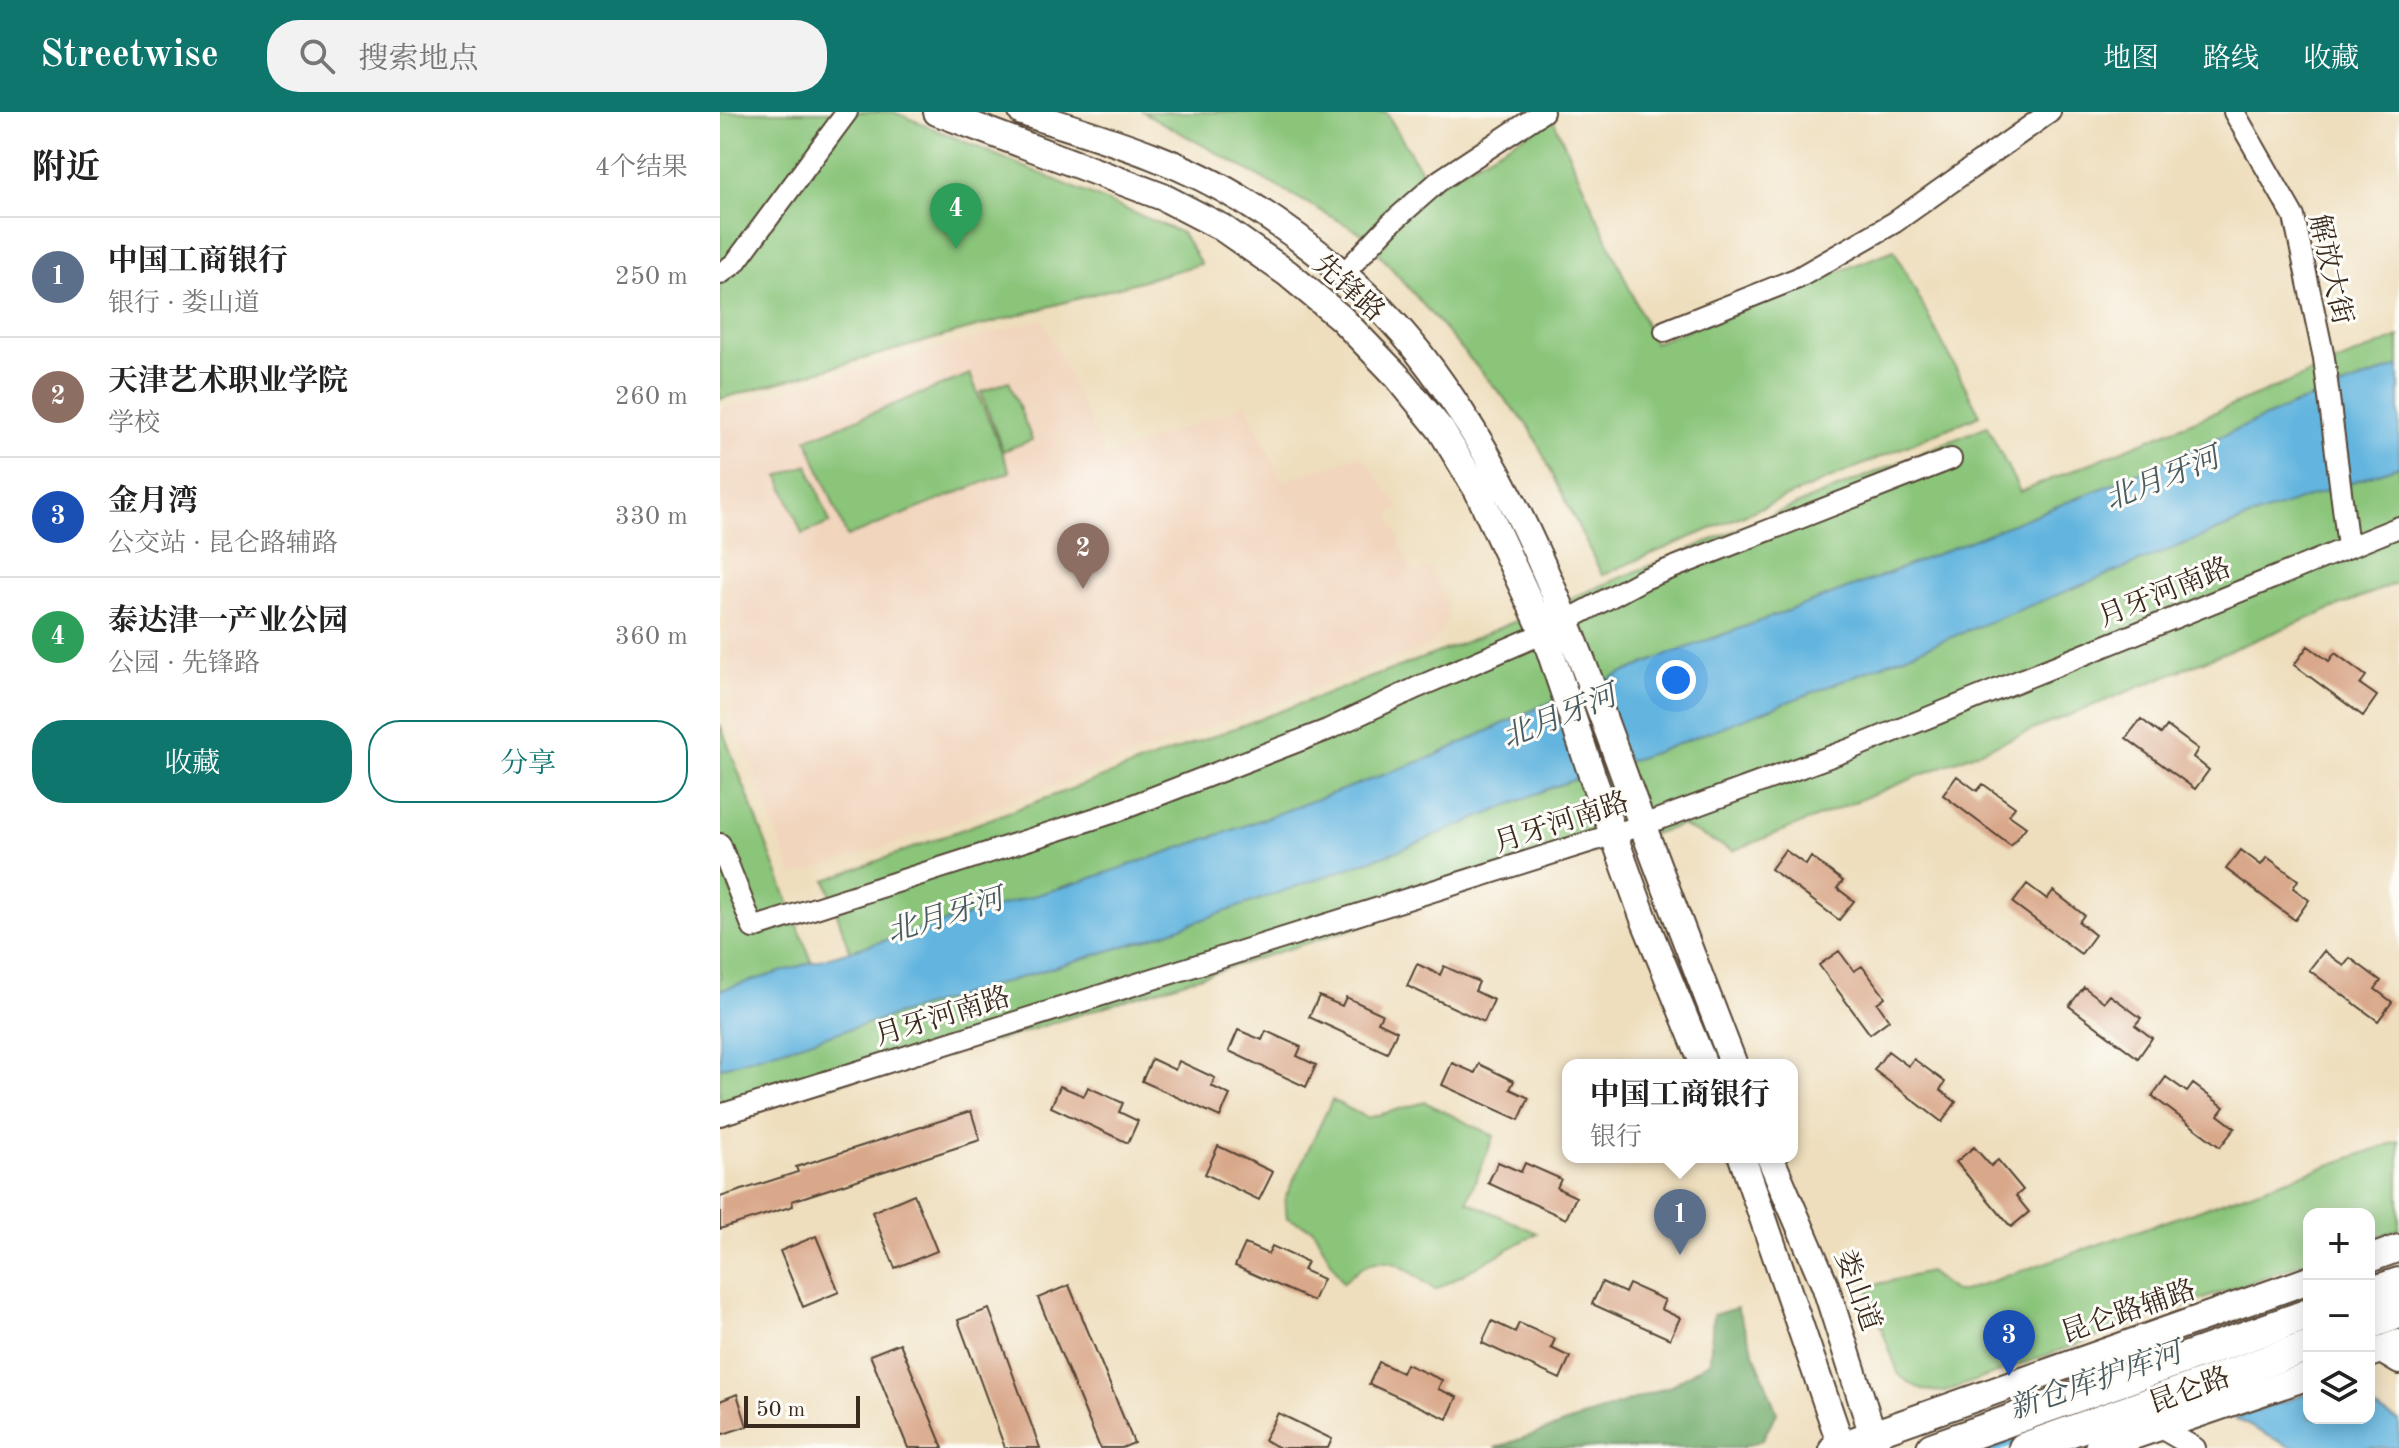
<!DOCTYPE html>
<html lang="zh">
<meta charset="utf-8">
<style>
:root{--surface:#fff;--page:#f2f2f2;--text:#222;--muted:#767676;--line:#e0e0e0;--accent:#0f766e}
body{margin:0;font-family:"Old Standard TT","Noto Serif SC",serif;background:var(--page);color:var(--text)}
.controls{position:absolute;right:24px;bottom:24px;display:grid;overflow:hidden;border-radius:16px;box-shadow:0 4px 20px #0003}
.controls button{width:72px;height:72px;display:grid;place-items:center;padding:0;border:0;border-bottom:2px solid var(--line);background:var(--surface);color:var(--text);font:40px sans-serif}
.scale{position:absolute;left:24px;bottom:20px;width:116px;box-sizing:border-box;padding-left:8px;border:4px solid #3b2a1e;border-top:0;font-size:22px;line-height:28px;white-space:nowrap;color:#3b2a1e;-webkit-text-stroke:6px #fdfcf7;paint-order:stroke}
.you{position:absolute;left:956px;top:568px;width:28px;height:28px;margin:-20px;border:6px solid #fff;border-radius:50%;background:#1a73e8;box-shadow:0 0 0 12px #1a73e833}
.badge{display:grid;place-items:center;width:52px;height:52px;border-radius:50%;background:var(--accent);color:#fff;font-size:26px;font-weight:700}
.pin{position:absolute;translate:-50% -66px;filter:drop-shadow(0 2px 4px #0008)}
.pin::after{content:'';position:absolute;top:42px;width:28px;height:24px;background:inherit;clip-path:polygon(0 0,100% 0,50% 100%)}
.popup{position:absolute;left:842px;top:947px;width:236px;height:104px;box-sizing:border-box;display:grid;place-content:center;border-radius:16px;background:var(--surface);filter:drop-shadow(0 2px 6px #0005);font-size:26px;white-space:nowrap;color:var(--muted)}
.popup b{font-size:30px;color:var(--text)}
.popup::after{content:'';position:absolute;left:50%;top:100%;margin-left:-16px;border:16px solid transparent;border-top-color:var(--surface)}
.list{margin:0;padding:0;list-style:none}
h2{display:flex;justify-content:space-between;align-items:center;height:104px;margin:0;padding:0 32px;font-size:34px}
h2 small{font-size:26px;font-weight:400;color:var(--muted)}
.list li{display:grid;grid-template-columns:52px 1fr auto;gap:24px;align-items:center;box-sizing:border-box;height:120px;padding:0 32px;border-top:2px solid var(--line)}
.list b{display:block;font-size:30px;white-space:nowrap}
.list p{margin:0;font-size:26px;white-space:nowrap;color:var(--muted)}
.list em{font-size:26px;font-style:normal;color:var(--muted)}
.actions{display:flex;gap:16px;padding:24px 32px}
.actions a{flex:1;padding:18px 0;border:2px solid var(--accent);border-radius:32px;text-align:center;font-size:28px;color:var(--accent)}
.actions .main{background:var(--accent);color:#fff}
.icon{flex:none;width:44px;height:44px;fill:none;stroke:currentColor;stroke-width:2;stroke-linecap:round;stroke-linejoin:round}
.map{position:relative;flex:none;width:1679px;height:1336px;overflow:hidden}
header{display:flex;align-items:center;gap:48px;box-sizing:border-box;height:112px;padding:0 40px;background:var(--accent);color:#fff}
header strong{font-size:38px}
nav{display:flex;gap:44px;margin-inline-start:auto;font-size:28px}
.search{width:560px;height:72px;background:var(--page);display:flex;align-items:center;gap:20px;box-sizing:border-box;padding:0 28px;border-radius:32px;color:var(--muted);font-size:30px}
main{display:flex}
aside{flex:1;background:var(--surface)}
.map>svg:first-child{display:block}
.built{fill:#f1d5bd}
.green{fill:#8ac57a;stroke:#62784c;stroke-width:2}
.forest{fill:#6faa6a;stroke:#556a44;stroke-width:2}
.water{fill:#64b5df;stroke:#50707e;stroke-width:2}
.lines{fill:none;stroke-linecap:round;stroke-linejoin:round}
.canal{stroke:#64b5df;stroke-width:16}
.building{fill:#d9a789}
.minor-casing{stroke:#564536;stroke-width:24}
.major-casing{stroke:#564536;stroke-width:30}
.highway-casing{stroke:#564536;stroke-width:34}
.minor{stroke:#fff;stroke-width:20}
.major{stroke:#fff;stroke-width:26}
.highway{stroke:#fff;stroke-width:30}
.labels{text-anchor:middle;stroke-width:6;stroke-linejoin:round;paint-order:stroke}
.street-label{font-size:28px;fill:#3b2a1e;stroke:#fdfcf7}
.water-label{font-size:30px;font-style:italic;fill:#495b62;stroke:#fdfcf7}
</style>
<header>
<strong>Streetwise</strong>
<div class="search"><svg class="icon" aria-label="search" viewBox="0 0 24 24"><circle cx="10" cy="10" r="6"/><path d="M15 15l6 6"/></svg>搜索地点</div>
<nav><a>地图</a><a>路线</a><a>收藏</a></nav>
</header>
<main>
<aside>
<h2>附近<small>4个结果</small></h2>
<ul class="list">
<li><span class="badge" style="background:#5c6f8a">1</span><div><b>中国工商银行</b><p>银行 · 娄山道</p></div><em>250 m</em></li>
<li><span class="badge" style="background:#8d6e63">2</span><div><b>天津艺术职业学院</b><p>学校</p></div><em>260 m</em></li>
<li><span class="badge" style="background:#1a4fb4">3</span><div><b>金月湾</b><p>公交站 · 昆仑路辅路</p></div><em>330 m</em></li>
<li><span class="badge" style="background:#2e9e5b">4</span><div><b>泰达津一产业公园</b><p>公园 · 先锋路</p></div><em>360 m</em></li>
</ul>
<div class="actions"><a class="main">收藏</a><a>分享</a></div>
</aside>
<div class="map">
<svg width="1679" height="1336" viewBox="0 0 1679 1336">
<rect width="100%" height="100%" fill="#fdfcf7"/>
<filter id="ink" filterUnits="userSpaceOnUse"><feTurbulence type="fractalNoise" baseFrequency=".0125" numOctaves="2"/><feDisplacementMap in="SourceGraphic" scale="16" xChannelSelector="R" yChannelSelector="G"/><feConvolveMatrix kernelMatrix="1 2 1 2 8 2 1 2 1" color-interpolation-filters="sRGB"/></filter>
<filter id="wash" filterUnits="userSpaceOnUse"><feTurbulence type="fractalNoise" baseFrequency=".006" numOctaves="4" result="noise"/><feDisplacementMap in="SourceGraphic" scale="32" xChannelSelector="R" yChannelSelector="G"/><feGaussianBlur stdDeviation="1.8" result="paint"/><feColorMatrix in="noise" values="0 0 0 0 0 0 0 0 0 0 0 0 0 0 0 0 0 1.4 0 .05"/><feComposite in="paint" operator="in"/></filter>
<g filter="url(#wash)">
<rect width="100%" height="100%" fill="#eedebd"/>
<!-- built -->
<path class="built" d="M 323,207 L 386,345 L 526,292 L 562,369 L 641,343 L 680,396 L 669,401 L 692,461 L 710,455 L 727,492 L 727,508 L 721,522 L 711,533 L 182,729 L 73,764 L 13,605 L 6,496 L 7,421 L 0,402 L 0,297 Z"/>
<!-- green -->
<path class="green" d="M 0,0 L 174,0 L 462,121 L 481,152 L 0,287 Z
M 423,0 L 666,0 L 711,76 L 833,7 L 934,231 L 1174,138 L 1260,303 L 882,463 L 810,316 L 641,121 Z
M 1679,225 L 1679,470 L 1013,739 L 961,713 L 285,926 L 0,1004 L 0,906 L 137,862 L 106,768 L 738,533 L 1267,314 L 1300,380 Z
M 250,262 L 290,360 L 127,425 L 87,327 Z
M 289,269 L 312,328 L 283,339 L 261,280 Z
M 88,353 L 110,411 L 82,422 L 59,364 Z
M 0,612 L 98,866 L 0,896 Z
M 612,988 L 647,1006 L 705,990 L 774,1024 L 747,1089 L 817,1121 L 715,1178 C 679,1150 660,1134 623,1171 L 593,1117 L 567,1106 L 565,1086 Z
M 1679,1029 L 1679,1117 L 1649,1128 L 1649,1102 L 1589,1102 L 1589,1149 L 1224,1280 L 1203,1278 L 1191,1272 L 1179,1263 L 1149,1183 L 1149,1178 L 1154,1173 L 1209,1160 L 1235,1180 L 1240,1180 Z"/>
<!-- forest -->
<path class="forest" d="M 1017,1196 L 1057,1301 L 1042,1328 L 1021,1336 L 775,1336 L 949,1275 L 990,1249 L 993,1203 Z"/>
<!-- water -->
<path class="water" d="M 1679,254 L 1679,354 L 1539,402 L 1107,575 L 939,639 L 833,675 L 685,736 L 428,827 L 0,956 L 0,878 L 363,769 L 521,715 L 712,645 L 815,597 L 939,546 L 1154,467 L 1390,373 L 1573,293 Z
M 1589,1281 L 1589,1306 L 1649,1306 L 1649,1293 L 1679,1309 L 1679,1336 L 1572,1336 L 1514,1306 Z"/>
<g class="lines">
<!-- canal -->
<path class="canal" d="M 1413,1281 L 1466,1261 L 1490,1258
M 1266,1336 L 1313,1319"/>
</g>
<g id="blocks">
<!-- building -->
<path class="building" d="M 1588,534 L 1609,549 L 1615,541 L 1646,564 L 1640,572 L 1657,584 L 1643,604 L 1574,553 Z
M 1421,607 L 1441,622 L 1447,614 L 1478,637 L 1473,645 L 1489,658 L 1475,677 L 1406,626 Z
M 1237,664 L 1257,679 L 1263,672 L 1295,695 L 1289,703 L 1306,715 L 1291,734 L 1223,683 Z
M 1065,738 L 1086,753 L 1091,745 L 1123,769 L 1117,776 L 1134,789 L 1119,808 L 1051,757 Z
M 1521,738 L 1541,753 L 1547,745 L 1578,768 L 1573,776 L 1589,788 L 1575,808 L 1506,757 Z
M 1307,772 L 1327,787 L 1333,779 L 1364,803 L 1359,810 L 1375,823 L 1361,842 L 1293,791 Z
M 1119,839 L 1134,859 L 1142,854 L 1165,885 L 1157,891 L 1169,908 L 1150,922 L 1099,853 Z
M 1604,839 L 1624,854 L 1630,846 L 1661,869 L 1655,877 L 1672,890 L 1658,909 L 1589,858 Z
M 697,852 L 720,863 L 724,854 L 759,870 L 755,879 L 774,888 L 764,910 L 687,874 Z
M 1364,875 L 1384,890 L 1390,883 L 1421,906 L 1415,913 L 1432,926 L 1418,946 L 1349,894 Z
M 599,884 L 622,894 L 626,885 L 662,902 L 658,910 L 677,919 L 667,941 L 589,905 Z
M 518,918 L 542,928 L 546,919 L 581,935 L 577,944 L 596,953 L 586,975 L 509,939 Z
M 1168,939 L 1188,954 L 1194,947 L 1225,970 L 1220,978 L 1236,990 L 1222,1010 L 1154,958 Z
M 432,947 L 455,958 L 459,949 L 495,966 L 491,974 L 510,983 L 500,1005 L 422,969 Z
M 732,951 L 755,961 L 759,952 L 794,969 L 790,977 L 809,986 L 799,1008 L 722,973 Z
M 1446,965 L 1467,980 L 1473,972 L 1504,995 L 1498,1003 L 1515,1016 L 1500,1035 L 1432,984 Z
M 340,974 L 364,984 L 368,975 L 403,991 L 399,1000 L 418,1009 L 408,1031 L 331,995 Z
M 251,999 L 260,1028 L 72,1089 L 73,1094 L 0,1117 L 0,1085 L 78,1060 L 76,1055 Z
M 498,1034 L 553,1060 L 539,1088 L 485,1062 Z
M 1254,1035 L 1271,1054 L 1278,1048 L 1303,1078 L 1296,1084 L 1309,1100 L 1291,1115 L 1236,1050 Z
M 778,1050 L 801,1060 L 805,1051 L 841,1067 L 837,1076 L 856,1085 L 846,1107 L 768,1071 Z
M 194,1082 L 217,1139 L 175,1156 L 152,1100 Z
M 96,1124 L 119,1180 L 83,1195 L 60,1139 Z
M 525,1132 L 548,1142 L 552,1134 L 587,1150 L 583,1158 L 603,1167 L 593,1189 L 515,1154 Z
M 882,1170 L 905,1181 L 909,1172 L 945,1188 L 941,1197 L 960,1206 L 950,1227 L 872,1192 Z
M 349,1173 L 414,1331 L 402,1336 L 380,1336 L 318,1186 Z
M 269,1197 L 320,1336 L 285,1336 L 238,1208 Z
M 772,1209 L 795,1220 L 799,1211 L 835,1227 L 831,1236 L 850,1245 L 840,1267 L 762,1231 Z
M 180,1231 L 223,1336 L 188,1336 L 150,1243 Z
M 659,1250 L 682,1261 L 686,1252 L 722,1268 L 718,1277 L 737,1285 L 727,1307 L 649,1272 Z
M 17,1282 L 27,1314 L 0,1323 L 0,1289 Z
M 558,1301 L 612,1327 L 608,1336 L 560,1336 L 544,1328 Z"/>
</g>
</g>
<g filter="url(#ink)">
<use href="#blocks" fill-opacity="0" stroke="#564536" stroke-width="2"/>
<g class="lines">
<defs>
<path id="minor" d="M 1514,0 L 1574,105 L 1604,246 L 1628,435
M 627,158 L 670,112 L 720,68 L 823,0
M 0,162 L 15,151 L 127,0
M 945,219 L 1078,166 L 1175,110 L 1330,0
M 0,732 L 33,816 L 395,700 L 607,618 L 696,576 L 824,521 L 924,467 L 1231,347
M 0,1003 L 923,713 L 1128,638 L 1679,415
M 1657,1239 L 1679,1252
M 1439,1315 L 1475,1336"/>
<path id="major" d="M 217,0 L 443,85 L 501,115 L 567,161 L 621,206 L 676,263 L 721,318 L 758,379 L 824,521 L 874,669 L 924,807 L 984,953
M 302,0 C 378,25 456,46 524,89 C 587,128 654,183 699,241 C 807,379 862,549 922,712 C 952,793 983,873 1014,953
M 1022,1045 L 1122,1336
M 1050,1045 L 1105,1173 L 1157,1336
M 1649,1147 L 1679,1136
M 1649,1242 L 1679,1231
M 1113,1336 L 1589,1168
M 1378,1336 L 1589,1264"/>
<path id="highway" d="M 1649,1181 L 1679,1171
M 1649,1212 L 1679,1201
M 1212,1336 L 1589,1202
M 1304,1336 L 1589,1234"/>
</defs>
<!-- minor casing -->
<use href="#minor" class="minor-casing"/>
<!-- major casing -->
<use href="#major" class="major-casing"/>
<!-- highway casing -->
<use href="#highway" class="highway-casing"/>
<!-- minor -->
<use href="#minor" class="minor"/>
<!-- major -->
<use href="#major" class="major"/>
<!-- highway -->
<use href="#highway" class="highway"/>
</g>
</g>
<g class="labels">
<!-- street labels -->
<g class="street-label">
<text transform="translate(1612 157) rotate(77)" y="10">解放大街</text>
<text transform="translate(630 175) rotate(42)" y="10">先锋路</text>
<text transform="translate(1444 479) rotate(-22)" y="10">月牙河南路</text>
<text transform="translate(841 709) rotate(-18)" y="10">月牙河南路</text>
<text transform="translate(222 903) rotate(-17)" y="10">月牙河南路</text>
<text transform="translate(1139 1178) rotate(70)" y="10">娄山道</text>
<text transform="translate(1408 1198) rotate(-19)" y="10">昆仑路辅路</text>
<text transform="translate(1469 1277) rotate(-20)" y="10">昆仑路</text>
</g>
<!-- water labels -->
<g class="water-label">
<text transform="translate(1442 366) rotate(-22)" y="10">北月牙河</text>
<text transform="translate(839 604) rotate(-22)" y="10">北月牙河</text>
<text transform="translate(225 803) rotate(-17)" y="10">北月牙河</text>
<text transform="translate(1375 1268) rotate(-19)" y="10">新仓库护库河</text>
</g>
</g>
</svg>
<div class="controls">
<button>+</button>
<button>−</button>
<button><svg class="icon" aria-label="layers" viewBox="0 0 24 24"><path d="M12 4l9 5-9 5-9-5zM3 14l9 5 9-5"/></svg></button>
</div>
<div class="scale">50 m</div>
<div class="you"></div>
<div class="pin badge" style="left:960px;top:1143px;background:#5c6f8a">1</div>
<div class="popup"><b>中国工商银行</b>银行</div>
<div class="pin badge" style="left:363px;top:477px;background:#8d6e63">2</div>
<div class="pin badge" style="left:1289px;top:1264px;background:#1a4fb4">3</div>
<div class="pin badge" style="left:236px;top:137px;background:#2e9e5b">4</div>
</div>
</main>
